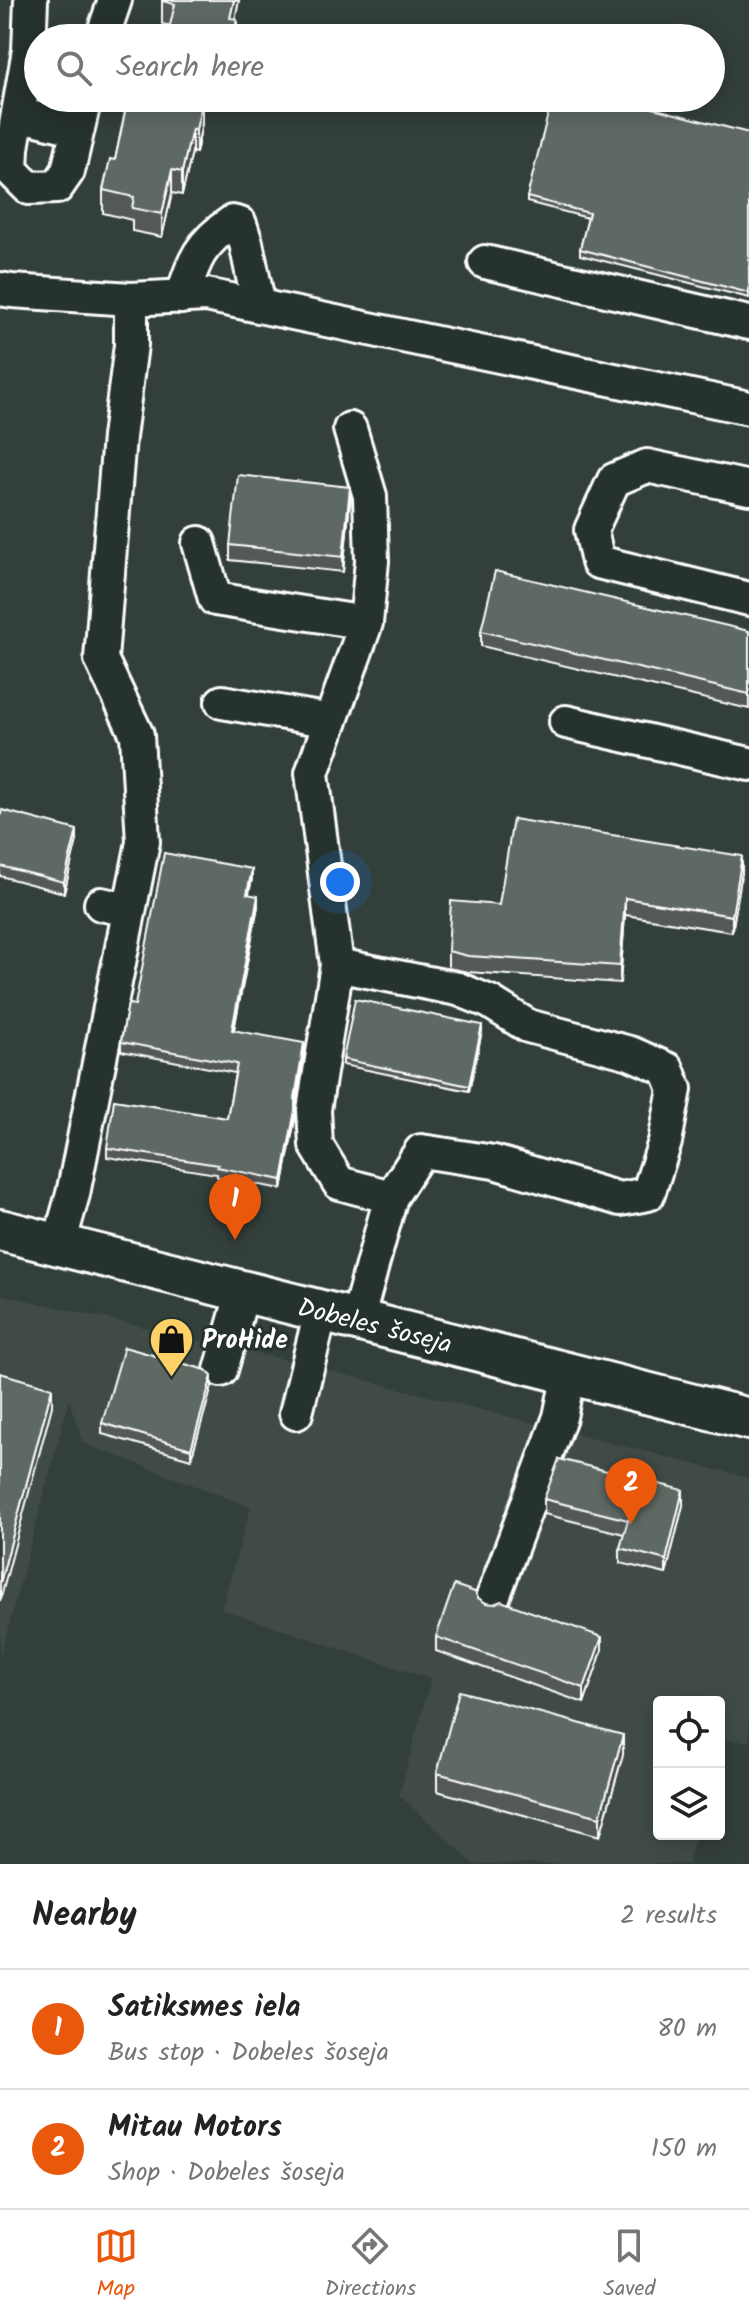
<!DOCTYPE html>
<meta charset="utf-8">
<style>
:root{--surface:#fff;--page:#f2f2f2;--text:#222;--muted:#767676;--line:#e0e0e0;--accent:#ea580c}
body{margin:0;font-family:Kalam,sans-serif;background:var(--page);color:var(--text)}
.controls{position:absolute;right:24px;bottom:24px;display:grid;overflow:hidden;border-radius:8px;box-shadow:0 4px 20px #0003}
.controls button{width:72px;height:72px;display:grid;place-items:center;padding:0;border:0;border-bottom:2px solid var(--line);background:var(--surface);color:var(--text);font:40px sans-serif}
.you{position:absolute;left:340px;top:882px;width:28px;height:28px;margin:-20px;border:6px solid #fff;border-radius:50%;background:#1a73e8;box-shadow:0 0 0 12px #1a73e833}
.badge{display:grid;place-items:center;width:52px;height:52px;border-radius:50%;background:var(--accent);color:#fff;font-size:26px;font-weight:700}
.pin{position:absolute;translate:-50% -66px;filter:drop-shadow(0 2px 4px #0008)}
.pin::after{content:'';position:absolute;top:42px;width:28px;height:24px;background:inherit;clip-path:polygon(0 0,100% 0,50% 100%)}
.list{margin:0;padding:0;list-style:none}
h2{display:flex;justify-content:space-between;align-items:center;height:104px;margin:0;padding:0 32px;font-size:34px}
h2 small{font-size:26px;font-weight:400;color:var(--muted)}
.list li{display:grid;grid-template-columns:52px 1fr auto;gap:24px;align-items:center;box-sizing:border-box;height:120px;padding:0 32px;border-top:2px solid var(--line)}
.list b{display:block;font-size:30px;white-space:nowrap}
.list p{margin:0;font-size:26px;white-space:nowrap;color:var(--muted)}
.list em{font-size:26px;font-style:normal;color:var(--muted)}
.icon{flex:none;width:44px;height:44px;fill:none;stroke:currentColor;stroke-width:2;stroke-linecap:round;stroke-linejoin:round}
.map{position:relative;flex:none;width:749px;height:1864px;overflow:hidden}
.search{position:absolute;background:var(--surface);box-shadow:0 4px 20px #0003;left:24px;right:24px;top:24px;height:88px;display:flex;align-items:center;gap:20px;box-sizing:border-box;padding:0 28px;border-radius:44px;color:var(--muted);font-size:30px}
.sheet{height:344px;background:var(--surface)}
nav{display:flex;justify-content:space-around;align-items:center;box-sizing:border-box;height:112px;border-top:2px solid var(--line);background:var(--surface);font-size:22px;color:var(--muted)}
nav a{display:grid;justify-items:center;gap:4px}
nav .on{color:var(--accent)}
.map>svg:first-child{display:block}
.built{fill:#404c47}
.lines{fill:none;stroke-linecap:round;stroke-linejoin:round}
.minor-casing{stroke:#fff;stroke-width:38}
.major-casing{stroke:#fff;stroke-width:46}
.minor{stroke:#26332d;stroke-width:32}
.major{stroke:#26332d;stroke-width:40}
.wall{fill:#525a56;stroke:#fff;stroke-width:2}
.shaded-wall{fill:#424a46;stroke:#fff;stroke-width:2}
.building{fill:#5f6964;stroke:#fff;stroke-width:2}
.labels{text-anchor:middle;stroke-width:6;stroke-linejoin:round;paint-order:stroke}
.street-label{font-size:26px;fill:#fff;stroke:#26332d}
.poi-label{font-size:26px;font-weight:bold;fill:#fff;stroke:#26332d;text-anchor:start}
</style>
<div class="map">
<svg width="749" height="1864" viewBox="0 0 749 1864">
<rect width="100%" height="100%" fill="#333f3a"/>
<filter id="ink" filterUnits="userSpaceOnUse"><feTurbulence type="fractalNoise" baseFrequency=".0125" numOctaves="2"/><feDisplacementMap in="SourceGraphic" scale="16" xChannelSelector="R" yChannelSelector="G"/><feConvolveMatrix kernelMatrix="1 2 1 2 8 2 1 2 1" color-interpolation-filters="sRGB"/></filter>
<g filter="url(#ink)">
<!-- built -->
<path class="built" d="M 0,1294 L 294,1362 L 749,1478 L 749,1742 L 720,1739 L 719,1743 L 719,1702 L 659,1702 L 659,1834 L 696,1834 L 688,1864 L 474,1864 L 399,1795 L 431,1679 L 221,1609 L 251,1507 L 83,1443 L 69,1400 L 0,1658 Z"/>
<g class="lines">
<defs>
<path id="minor" d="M 31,0 L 29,50 L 12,148 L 11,170 L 29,188 L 57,187 L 68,171 L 85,98
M 102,38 L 115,0
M 18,114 L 78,129
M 485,262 L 749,323
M 0,289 L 12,291 L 131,299 L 206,295 L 749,408
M 182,297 C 194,261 199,244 232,222 L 240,224 L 246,243 L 259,306
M 350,429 L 370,496 L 372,561 L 366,623 L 312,773 L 337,965 L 314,1110 L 316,1145 L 339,1183 L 391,1197 L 357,1320
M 749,488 L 647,466 L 614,480 L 591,530 L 598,562 L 749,599
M 199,543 L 215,599 L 366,623
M 222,702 L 331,721
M 566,722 L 749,764
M 101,904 L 129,910
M 337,965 L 458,989 L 490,1002 L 528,1026 L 630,1053 L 667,1069 L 675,1089 L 665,1142 L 648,1194 L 620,1199 L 494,1162 L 421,1151 L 391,1197
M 59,1244 L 73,1194 L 143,842 L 137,735 L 101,659 L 119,437 L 131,345 L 131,299
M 221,1370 L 243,1291
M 296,1413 L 321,1311
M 492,1600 L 560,1417 L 569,1374"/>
<path id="major" d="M 0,1230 L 749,1419"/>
</defs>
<!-- minor casing -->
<use href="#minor" class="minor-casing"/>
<!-- major casing -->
<use href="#major" class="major-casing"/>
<!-- minor -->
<use href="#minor" class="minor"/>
<!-- major -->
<use href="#major" class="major"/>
</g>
<!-- wall -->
<path class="wall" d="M 162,0 L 239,0 L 235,19 L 237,38 L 162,24 Z
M 126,98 L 194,98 L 202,123 L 196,153 L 192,152 L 182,195 L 172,193 L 162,237 L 132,231 L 132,220 L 103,213 L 103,190 L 115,160 L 126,107 Z
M 749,133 L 749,298 L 580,255 L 580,249 L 588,218 L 527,202 L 527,197 Z
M 350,502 L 343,572 L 230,560 L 230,545 Z
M 481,631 L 749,631 L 749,709 L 481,646 Z
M 0,819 L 77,840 L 64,893 L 0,876 Z
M 742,872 L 732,932 L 625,915 L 620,983 L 468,972 L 448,968 L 448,951 L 499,905 Z
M 252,879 L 248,895 L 258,906 L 234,1030 L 304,1052 L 295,1106 L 295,1119 L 282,1189 L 217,1177 L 217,1174 L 107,1157 L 107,1148 L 227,1118 L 235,1073 L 121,1051 L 121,1042 L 135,1005 Z
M 482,1031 L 469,1091 L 343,1065 L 343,1059 Z
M 212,1386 L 191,1459 L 102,1434 L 102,1423 Z
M 544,1499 L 683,1505 L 666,1574 L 620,1563 L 620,1548 L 624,1534 L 544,1514 Z
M 478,1598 L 486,1603 L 602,1651 L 584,1703 L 436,1651 L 436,1637 Z
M 623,1754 L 600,1836 L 437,1791 L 437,1773 Z"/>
<!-- shaded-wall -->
<path class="shaded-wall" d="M 234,0 L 239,0 L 231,38 L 230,18 Z
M 237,19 L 237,38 L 233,38 Z
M 202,100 L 202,123 L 196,153 L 196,130 Z
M 192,129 L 192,152 L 182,195 L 182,172 Z
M 172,170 L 172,193 L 162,237 L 162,214 Z
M 350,487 L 350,502 L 343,572 L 343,557 Z
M 77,830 L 77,840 L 64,893 L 64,882 Z
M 742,856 L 742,872 L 732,932 L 732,916 Z
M 252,869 L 252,879 L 247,903 L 247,894 Z
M 258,896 L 258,906 L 232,1039 L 232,1030 Z
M 625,898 L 625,915 L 620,983 L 620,966 Z
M 482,1025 L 482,1031 L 469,1091 L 469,1086 Z
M 304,1043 L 304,1052 L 295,1107 L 295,1098 Z
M 295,1110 L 295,1119 L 282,1189 L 282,1180 Z
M 212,1376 L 212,1386 L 191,1459 L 191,1449 Z
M 52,1388 L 52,1406 L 0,1601 L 0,1583 Z
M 683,1490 L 683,1505 L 666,1574 L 666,1560 Z
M 602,1637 L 602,1651 L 584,1703 L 584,1688 Z
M 623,1735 L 623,1754 L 600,1836 L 600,1817 Z"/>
<!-- building -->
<path class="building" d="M 162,0 L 234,0 L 230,18 L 237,19 L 233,38 L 167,38 L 175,4 L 162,1 Z
M 128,98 L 193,98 L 202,100 L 196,130 L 192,129 L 182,172 L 172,170 L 162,214 L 132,208 L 134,197 L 103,190 L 110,159 L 115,160 Z
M 552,98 L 614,98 L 749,133 L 749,293 L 580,249 L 589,213 L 527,197 Z
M 238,475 L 350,487 L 343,557 L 230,545 Z
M 495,571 L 749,631 L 749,694 L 481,631 Z
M 2,810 L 77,830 L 64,882 L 0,866 L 0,819 Z
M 513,819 L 742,856 L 732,916 L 625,898 L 620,966 L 468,956 L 448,951 L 451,901 L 499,905 Z
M 164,853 L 252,869 L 247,894 L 258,896 L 232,1030 L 304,1043 L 295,1098 L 295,1110 L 282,1180 L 217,1167 L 218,1165 L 107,1148 L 114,1100 L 227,1118 L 237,1064 L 121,1042 L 128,1004 L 135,1005 Z
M 355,999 L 482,1025 L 469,1086 L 343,1059 Z
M 124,1347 L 206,1370 L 212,1376 L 191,1449 L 102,1423 Z
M 0,1373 L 52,1388 L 0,1583 Z
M 559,1459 L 683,1490 L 666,1560 L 620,1548 L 628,1520 L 544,1499 Z
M 454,1585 L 475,1592 L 478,1598 L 486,1603 L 494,1604 L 501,1601 L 602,1637 L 584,1688 L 436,1637 Z
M 459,1691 L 623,1735 L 600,1817 L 437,1773 Z"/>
</g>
<!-- icons -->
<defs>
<symbol id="shop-pin" viewBox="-11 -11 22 30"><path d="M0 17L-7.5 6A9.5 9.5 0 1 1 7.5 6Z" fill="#ffd166" stroke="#26332d"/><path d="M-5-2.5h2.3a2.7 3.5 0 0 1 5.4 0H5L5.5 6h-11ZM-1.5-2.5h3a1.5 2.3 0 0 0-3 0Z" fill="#111"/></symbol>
</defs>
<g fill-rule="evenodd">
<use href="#shop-pin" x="146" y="1314" width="51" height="69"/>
</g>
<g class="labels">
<!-- street labels -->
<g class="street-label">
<text transform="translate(375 1325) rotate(14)" y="9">Dobeles šoseja</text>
</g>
<!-- poi labels -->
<g class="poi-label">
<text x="202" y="1348">ProHide</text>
</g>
</g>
</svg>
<div class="controls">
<button><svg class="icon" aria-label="locate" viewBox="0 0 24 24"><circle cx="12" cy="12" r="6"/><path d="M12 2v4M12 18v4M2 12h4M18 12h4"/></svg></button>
<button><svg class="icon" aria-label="layers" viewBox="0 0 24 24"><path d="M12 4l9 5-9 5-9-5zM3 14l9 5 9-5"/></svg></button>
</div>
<div class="you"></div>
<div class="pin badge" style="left:235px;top:1240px">1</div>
<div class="pin badge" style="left:631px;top:1524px">2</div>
<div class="search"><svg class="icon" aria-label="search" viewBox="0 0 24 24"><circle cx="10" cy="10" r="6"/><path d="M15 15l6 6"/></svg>Search here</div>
</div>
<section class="sheet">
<h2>Nearby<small>2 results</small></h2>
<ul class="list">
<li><span class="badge">1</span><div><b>Satiksmes iela</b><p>Bus stop · Dobeles šoseja</p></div><em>80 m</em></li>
<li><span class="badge">2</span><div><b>Mitau Motors</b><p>Shop · Dobeles šoseja</p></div><em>150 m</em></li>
</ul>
</section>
<nav>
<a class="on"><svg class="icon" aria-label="map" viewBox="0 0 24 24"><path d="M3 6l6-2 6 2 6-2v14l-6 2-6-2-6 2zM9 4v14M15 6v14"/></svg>Map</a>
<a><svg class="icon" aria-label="directions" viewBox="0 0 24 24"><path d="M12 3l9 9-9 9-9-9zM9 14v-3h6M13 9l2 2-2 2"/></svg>Directions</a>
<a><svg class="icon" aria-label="saved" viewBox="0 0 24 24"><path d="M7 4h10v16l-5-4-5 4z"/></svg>Saved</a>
</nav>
